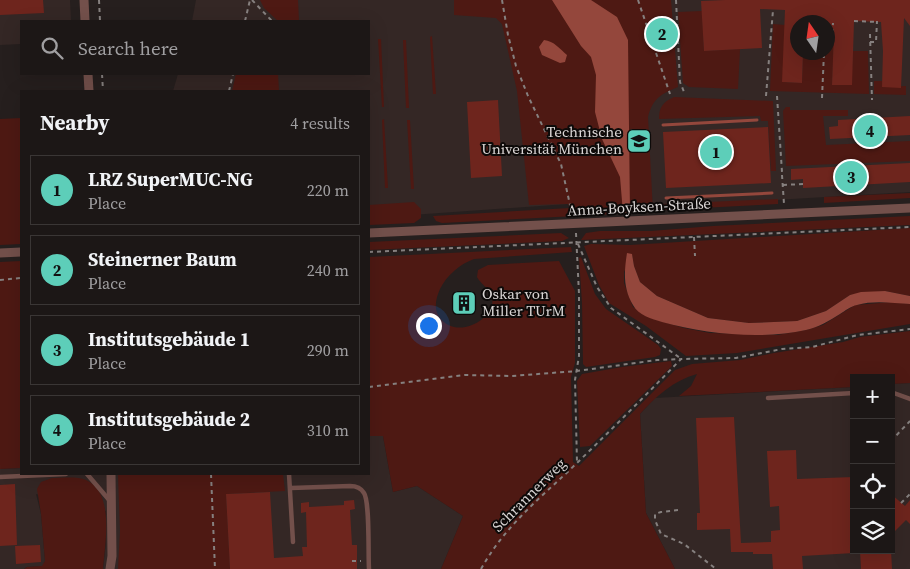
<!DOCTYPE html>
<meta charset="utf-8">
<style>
:root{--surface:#1c1716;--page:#292423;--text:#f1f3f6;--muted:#a09fa1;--line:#3a3635;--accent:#5dceb9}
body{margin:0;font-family:"Source Serif 4",serif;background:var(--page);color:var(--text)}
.controls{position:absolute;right:15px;bottom:15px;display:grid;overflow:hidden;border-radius:0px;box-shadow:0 5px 20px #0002}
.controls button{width:45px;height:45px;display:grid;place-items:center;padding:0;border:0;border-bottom:1px solid var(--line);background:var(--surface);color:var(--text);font:25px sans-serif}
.compass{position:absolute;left:790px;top:15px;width:45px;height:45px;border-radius:50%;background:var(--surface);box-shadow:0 5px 20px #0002;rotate:347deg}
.you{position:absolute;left:428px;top:325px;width:18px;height:18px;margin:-12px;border:4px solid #fff;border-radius:50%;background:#1a73e8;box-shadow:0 0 0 8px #1a73e833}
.badge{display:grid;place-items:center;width:32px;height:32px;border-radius:50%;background:var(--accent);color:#111;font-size:16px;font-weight:700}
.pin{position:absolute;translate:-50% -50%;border:2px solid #fff;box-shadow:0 1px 5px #0006}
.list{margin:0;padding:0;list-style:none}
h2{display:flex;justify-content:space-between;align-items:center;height:65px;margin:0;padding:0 20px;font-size:21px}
h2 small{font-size:16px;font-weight:400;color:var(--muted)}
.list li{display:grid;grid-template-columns:32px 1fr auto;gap:15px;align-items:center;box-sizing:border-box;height:70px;margin:0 10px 10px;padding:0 10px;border:1px solid var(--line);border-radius:0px}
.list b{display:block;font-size:19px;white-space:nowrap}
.list p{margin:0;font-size:16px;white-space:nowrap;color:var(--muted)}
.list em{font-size:16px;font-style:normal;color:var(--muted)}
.icon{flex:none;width:28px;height:28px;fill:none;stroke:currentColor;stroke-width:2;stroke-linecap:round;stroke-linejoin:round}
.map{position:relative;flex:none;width:910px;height:569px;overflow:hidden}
.search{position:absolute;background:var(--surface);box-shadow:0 5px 20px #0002;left:20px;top:20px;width:350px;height:55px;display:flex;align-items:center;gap:12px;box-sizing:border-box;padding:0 18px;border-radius:0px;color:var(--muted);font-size:19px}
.panel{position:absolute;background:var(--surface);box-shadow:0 5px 20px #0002;left:20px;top:90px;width:350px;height:385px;border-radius:0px}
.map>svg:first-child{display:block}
.built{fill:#342725;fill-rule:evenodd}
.green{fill:#4e1913}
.water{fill:#94473c}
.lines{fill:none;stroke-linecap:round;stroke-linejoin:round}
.stream{stroke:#94473c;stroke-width:3}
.building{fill:#6e251d}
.path{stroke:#86807f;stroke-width:2;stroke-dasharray:4 4;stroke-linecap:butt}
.service{stroke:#73504b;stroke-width:4.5}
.minor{stroke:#73504b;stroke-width:9}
.labels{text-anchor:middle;stroke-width:4;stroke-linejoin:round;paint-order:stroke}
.poi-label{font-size:15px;fill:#dad5d4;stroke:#0d0a09;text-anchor:end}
.street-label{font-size:15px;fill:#dad5d4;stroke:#0d0a09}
</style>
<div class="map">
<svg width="910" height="569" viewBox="0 0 910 569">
<rect width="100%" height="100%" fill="#261f1e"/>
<!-- built -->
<path class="built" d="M 0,0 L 70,0 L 71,21 L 21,21 L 21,44 L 0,45 Z
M 196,0 L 910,0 L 910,192 L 636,208 L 568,204 L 369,218 L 369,91 L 173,91 L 178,74 L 369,74 L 369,21 L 192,21 ZM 798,22 L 828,22 L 828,52 L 798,52 Z
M 910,383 L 910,569 L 675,569 L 646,513 L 640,414 L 655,398 L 854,387 L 854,550 L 891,550 L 891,384 Z
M 369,436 L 383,436 L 393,492 L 417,486 L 463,516 L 441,569 L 103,569 L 106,543 L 106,511 L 36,494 L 41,514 L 45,561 L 43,566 L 27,567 L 24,569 L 0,569 L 0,469 L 21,468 L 21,474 L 369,474 Z"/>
<!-- green -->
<path class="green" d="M 260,0 L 298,0 L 299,21 L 278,21 L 264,8 Z
M 454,0 L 671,0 L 678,87 C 661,94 653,98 648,117 L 653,212 L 442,223 L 436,221 L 433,216 L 570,208 L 568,204 L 529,205 L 517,91 L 502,24 L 496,18 L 454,15 Z
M 702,11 L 704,51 L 740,49 L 738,89 L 689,87 L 683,83 L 678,12 Z
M 773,24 L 785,25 L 783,82 L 802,83 L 803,53 L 828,52 L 828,43 L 834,43 L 832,84 L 851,85 L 853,51 L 868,51 L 869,94 L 770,91 Z
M 432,36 L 436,94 L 433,94 L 430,37 Z
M 378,39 L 381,39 L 384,107 L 382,107 Z
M 403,40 L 406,40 L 409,108 L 406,108 Z
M 236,74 L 278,74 L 279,91 L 232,91 Z
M 874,81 L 882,81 L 882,87 L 906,86 L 906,95 L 874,94 Z
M 674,97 L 773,101 L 776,171 L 771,171 L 768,121 L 761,121 L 760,116 L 659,119 C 659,107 663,102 674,97 Z
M 786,107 L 790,107 L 790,110 L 848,110 L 848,116 L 823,116 L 826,145 L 910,141 L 910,161 L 786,166 L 783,111 Z
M 21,118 L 21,244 L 0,245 L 0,119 Z
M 384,119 L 388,188 L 385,188 L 382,120 Z
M 407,120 L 410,120 L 414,189 L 411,189 Z
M 910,193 L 910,198 L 824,203 L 824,197 Z
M 778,199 L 778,204 L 662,210 L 662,204 Z
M 414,202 L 421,209 L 421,218 L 414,223 L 369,225 L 369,205 Z
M 910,216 L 910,225 L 581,240 L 586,233 L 600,231 L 651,231 L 713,226 Z
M 910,228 L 910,296 L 885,291 L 850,295 L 826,311 L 797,321 L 749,323 L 708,318 L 657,296 L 640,282 L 634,266 L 632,255 L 624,272 L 624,283 L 633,307 L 654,319 L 684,328 L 710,333 L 777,335 L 806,330 L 823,325 L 855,305 L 892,302 L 910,304 L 910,324 L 737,353 L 686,356 L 646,326 L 609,303 L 599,285 L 584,246 L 591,244 L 630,245 Z
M 561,233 L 569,238 L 562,241 L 369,250 L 369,242 Z
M 571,247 L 572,252 L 474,259 C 460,264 447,275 440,289 C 436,298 433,309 440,318 C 458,342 501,316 491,294 C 488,288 480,283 477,277 L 478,270 L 488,265 L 559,261 L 575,291 L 575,363 L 571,377 L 573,462 L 579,466 L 675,370 L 692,364 L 740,360 L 774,353 L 843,342 L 860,337 L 910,331 L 910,383 L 891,384 L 891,378 L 854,378 L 854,387 L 679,396 L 691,386 L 697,374 C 674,380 655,397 640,414 L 646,513 L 675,569 L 441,569 L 463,516 L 417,486 L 393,492 L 383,436 L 369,436 L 369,257 Z
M 581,257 L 595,294 L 606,309 L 658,345 L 661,349 L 660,355 L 655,357 L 586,367 L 583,364 L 582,303 L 579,258 Z
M 21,261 L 21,468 L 0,469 L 0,262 Z
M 671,361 L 672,366 L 590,446 L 580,447 L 577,381 L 582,374 L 622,367 Z
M 118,474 L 283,474 L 285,491 L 226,494 L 230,569 L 118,569 L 120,531 Z
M 52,478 C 62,478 77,476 86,480 C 115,493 105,543 103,569 L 24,569 L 27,567 L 42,566 L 45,561 L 41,514 L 37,489 L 41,482 Z"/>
<!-- water -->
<path class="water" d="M 552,0 L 591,0 L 617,17 L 628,40 L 630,213 L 623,213 L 620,177 L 602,139 L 595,112 L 596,75 L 591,57 L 581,46 Z
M 544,40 C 554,41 560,49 567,55 L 565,62 L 560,63 L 542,55 L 539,47 Z
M 627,253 L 632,254 L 634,266 L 640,282 L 657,296 L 708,318 L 749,323 L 797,321 L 826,311 L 850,295 L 861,292 L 885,291 L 910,296 L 910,304 C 893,303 873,300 857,305 C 851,306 845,311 840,314 C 829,321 819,327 806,330 C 762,340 705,334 662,322 C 652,319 638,315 633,305 C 623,288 624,272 627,253 Z"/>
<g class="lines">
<!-- stream -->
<path class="stream" d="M 663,125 L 757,120
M 666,198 L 772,193"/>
</g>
<!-- building -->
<path class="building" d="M 0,0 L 43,0 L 44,13 L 0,15 Z
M 725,0 L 910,0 L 910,26 L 904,18 L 901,88 L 882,87 L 883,51 L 881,22 L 854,21 L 852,85 L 832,85 L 834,31 L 828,31 L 828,22 L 798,22 L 798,52 L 803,52 L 802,83 L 782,82 L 785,10 L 760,9 L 762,48 L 704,51 L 701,1 Z
M 498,100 L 502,176 L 471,178 L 467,102 Z
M 910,116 L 910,135 L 830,139 L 829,127 L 838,126 L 838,120 Z
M 768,127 L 771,183 L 666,188 L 663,132 Z
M 910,163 L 910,182 L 803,188 L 803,179 L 791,180 L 791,169 Z
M 734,417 L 741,543 L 771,542 L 771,531 L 780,530 L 779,506 L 770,507 L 767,451 L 796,450 L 797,479 L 854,477 L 854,553 L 802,556 L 803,569 L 773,569 L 772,554 L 753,554 L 753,552 L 731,552 L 730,529 L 697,530 L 697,513 L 700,513 L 696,418 Z
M 15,484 L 17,545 L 0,546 L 0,485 Z
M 270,492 L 274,558 L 303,556 L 302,547 L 307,547 L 306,512 L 301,513 L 301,503 L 309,502 L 309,507 L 344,505 L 344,501 L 354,500 L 355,509 L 350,510 L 352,545 L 357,545 L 357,569 L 230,569 L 226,494 Z
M 891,494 L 905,506 L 910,500 L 910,524 L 906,520 L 891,535 Z
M 40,545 L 41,562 L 16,564 L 15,546 Z
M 860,550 L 891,550 L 892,569 L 861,569 Z"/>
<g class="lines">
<!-- path -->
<path class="path" d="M 99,0 L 100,21
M 252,0 L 272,21
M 502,0 L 508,35 L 516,66 L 528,96 L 561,164 L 572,214
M 638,0 L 670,94
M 676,0 L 680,82 L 684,92
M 245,21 L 250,0
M 854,21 L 877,22
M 870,34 L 872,100
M 828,36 L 832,37 L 833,23
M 870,42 L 876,42 L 877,21
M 102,74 L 103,91
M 229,91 L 233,74
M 766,96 L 773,10
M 777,96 L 782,172
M 822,98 L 824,52
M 782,175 L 784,204
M 783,185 L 803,184
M 576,233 L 579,294 L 579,356 L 575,380 L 577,463
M 694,237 L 695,256
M 578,244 L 597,287 L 611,308 L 680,358
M 369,252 L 910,227
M 0,280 L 21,278
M 369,387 L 465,375 L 512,376 L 577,371 L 657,360 L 680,359
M 891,441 L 910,421
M 211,474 L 215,569
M 901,503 L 910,494
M 678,510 L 661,512 L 655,514 L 655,520 L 661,534 L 684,544 L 716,569
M 352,561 L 361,561
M 481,569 C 506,524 542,497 578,462 C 613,428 647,394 681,359 L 736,358 L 782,349 L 812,347 L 858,335 L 910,329"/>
<!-- service -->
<path class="service" d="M 891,392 L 910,399
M 768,398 L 854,393
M 87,474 L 110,501
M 289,474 L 293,542
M 0,477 L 66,474
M 291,488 L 350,486 C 355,486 361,488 364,493 C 370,502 368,555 369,569"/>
<!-- minor -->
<path class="minor" d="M 84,0 L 85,21
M 88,74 L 89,91
M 369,233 L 910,208
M 0,253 L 21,252
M 110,569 L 112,556 L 111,474"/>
</g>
<!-- icons -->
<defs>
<symbol id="university-square" viewBox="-11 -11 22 22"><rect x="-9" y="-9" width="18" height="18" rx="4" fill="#5dceb9" stroke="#0d0a09"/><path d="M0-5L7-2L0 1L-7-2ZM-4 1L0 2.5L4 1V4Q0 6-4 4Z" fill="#111"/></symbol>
<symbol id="building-square" viewBox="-11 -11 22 22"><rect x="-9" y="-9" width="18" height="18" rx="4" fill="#5dceb9" stroke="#0d0a09"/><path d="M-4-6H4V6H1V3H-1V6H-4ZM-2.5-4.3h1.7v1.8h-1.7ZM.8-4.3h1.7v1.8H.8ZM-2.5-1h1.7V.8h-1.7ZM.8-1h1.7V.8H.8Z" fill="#111"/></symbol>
</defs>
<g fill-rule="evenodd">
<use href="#university-square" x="625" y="127" width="28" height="28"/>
<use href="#building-square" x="450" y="289" width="28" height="28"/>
</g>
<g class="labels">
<!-- poi labels -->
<g class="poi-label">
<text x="622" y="137">Technische<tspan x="622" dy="17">Universität München</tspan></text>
<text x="482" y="299" text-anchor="start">Oskar von<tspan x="482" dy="17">Miller TUrM</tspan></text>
</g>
<!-- street labels -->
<g class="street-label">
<text transform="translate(639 207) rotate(-3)" y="5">Anna-Boyksen-Straße</text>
<text transform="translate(529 495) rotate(-45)" y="5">Schrannerweg</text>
</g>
</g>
</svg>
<div class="controls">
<button>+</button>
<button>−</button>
<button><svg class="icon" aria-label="locate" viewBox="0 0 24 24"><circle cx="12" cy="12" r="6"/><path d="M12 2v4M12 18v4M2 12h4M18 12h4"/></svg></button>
<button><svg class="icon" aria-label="layers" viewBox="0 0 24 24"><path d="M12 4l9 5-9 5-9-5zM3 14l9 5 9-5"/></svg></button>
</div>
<svg class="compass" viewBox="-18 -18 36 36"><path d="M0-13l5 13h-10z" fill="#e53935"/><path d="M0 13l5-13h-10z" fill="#a09fa1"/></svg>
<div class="you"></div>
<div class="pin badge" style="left:716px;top:152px">1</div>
<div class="pin badge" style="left:662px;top:34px">2</div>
<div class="pin badge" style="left:851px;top:177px">3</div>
<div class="pin badge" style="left:870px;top:131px">4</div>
<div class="search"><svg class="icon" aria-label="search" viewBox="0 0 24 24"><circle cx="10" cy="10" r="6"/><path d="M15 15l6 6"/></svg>Search here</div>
<section class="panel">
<h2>Nearby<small>4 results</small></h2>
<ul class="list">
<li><span class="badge">1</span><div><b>LRZ SuperMUC-NG</b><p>Place</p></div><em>220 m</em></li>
<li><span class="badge">2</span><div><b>Steinerner Baum</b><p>Place</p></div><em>240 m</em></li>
<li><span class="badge">3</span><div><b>Institutsgebäude 1</b><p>Place</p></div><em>290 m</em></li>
<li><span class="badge">4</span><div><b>Institutsgebäude 2</b><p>Place</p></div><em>310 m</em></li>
</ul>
</section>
</div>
